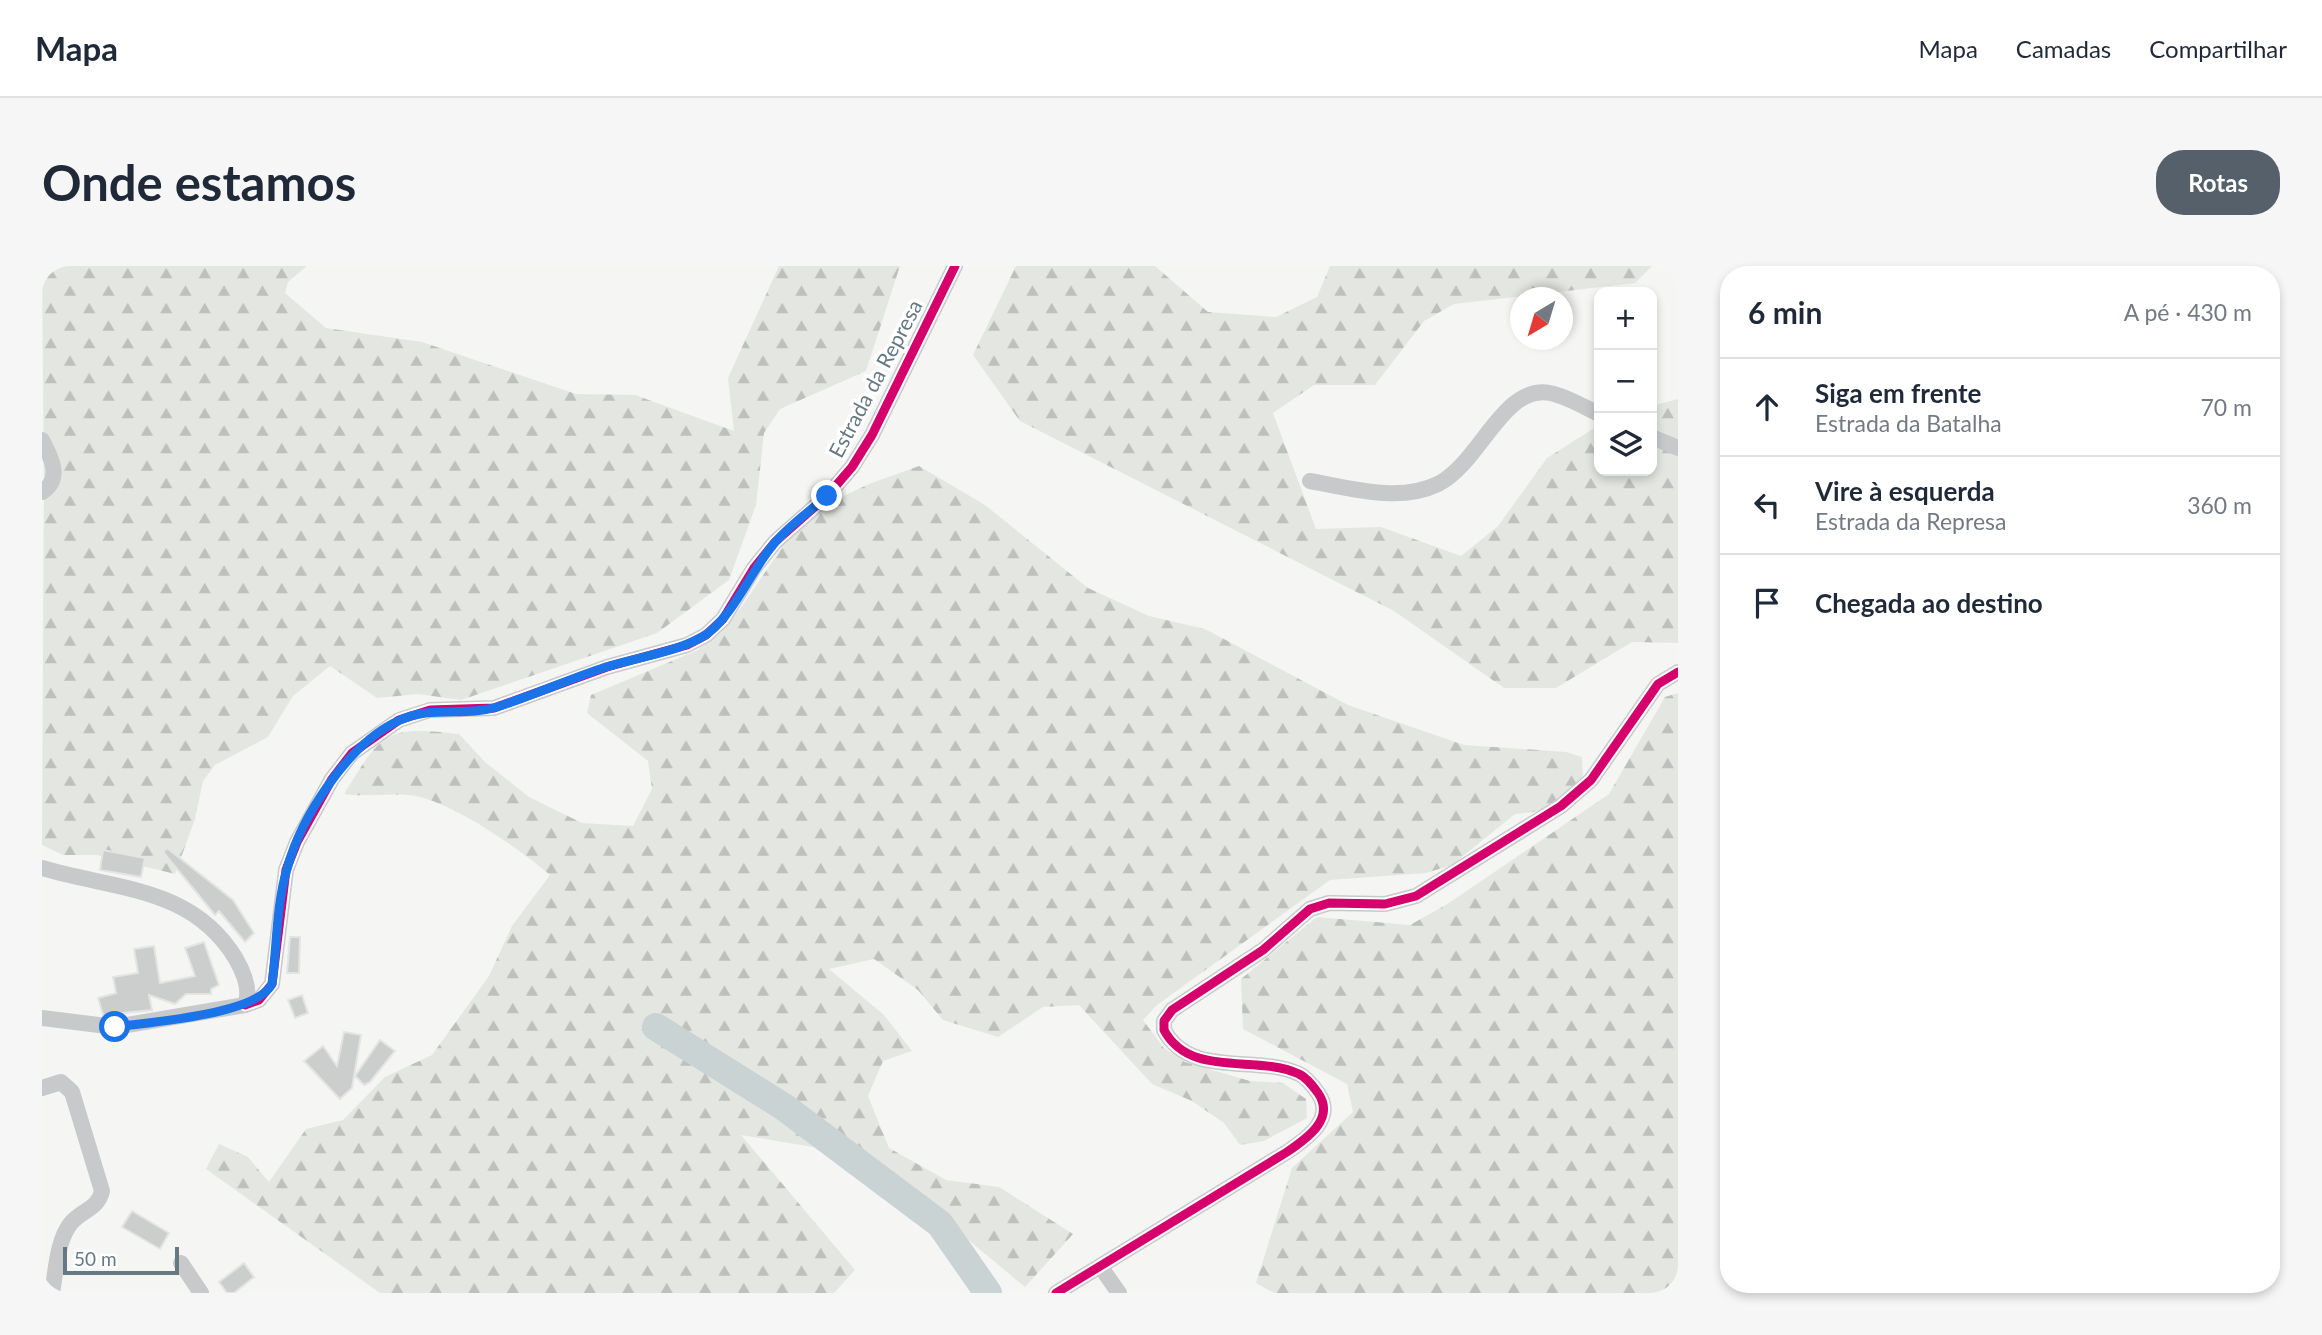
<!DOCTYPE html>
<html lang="pt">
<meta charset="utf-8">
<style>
:root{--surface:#fff;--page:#f6f6f7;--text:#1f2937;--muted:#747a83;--line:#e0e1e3;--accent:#55606b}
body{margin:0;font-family:Lato,sans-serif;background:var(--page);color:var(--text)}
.controls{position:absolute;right:21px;top:21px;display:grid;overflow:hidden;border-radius:14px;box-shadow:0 4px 10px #0003}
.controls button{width:63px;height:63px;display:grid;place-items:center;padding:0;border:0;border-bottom:2px solid var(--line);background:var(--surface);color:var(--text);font:35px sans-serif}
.compass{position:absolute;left:1468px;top:21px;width:63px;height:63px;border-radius:50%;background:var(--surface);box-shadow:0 4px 10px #0003;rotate:218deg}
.scale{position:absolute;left:21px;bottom:18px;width:116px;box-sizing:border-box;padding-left:7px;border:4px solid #667983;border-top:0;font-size:19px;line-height:24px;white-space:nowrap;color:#667983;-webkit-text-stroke:5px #fff;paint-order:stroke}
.stop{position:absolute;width:21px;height:21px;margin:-16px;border:5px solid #1a73e8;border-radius:50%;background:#fff}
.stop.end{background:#1a73e8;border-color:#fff;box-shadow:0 2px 7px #0008}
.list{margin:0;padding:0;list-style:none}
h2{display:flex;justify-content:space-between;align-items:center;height:91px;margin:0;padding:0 28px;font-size:30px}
h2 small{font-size:23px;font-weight:400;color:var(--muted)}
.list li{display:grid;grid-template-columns:46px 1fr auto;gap:21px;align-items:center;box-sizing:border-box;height:98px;padding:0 28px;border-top:2px solid var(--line)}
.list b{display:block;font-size:26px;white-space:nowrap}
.list p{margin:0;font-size:23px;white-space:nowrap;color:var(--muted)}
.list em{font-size:23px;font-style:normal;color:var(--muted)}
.icon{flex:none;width:38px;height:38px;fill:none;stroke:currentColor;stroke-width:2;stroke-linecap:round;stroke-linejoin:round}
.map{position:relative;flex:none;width:1636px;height:1027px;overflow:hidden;border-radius:28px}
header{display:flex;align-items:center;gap:42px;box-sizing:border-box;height:98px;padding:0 35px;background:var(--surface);border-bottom:2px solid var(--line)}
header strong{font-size:33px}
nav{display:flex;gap:38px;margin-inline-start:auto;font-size:24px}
.intro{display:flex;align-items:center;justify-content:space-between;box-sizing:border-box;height:168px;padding:0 42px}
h1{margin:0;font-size:49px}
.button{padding:18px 32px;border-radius:28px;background:var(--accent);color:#fff;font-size:24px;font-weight:700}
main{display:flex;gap:42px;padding:0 42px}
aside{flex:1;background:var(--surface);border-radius:28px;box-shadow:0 4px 10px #0003}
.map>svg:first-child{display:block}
.forest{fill:url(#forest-firs)}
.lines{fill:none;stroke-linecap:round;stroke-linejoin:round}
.river{stroke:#c9d3d4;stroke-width:28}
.building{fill:#cccece;stroke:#e4e4e4;stroke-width:2}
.minor{stroke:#c7c9ca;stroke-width:16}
.cycleway-casing{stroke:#fff;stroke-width:13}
.cycleway{stroke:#d6006c;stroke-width:9}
.route{stroke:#1a73e8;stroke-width:9}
.labels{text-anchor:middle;stroke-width:7;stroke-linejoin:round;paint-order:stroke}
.street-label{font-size:21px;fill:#667983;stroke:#fff}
</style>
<header>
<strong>Mapa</strong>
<nav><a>Mapa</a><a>Camadas</a><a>Compartilhar</a></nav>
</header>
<div class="intro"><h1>Onde estamos</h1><a class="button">Rotas</a></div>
<main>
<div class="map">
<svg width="1636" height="1027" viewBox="0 0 1636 1027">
<defs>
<pattern id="forest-firs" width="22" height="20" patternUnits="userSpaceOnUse" patternTransform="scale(1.75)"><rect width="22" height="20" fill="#e4e7e1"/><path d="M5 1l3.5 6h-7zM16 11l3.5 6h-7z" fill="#bdc0bc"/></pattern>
</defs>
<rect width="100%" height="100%" fill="#f5f5f4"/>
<!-- forest -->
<path class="forest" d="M 0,0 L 265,0 L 246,16 L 243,27 L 284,62 L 380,76 L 534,128 L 593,129 L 692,165 L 686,112 L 737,0 L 858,0 L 824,105 L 738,143 L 722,167 L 714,239 L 687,314 L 615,367 L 419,434 L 376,428 L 335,432 L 288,400 L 251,430 L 226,471 L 173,499 L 161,515 L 153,553 L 133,608 L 55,589 L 21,589 L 0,579 L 2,212 Z
M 974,0 L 1113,0 L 1166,46 L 1234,51 L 1275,31 L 1288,0 L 1610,0 L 1593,17 L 1412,38 L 1382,55 L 1333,119 L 1272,119 L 1231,147 L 1274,263 L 1339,261 L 1419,290 L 1456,260 L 1505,192 L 1557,159 L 1557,205 L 1610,205 L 1610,140 L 1636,133 L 1636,377 L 1590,376 L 1514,422 L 1462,422 L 1352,345 L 978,155 L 931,89 Z
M 877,200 L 943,239 L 1046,322 L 1107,350 L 1163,363 L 1306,439 L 1422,479 L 1524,486 L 1540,491 L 1541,515 L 1503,545 L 1473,548 L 1410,599 L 1384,607 L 1288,614 L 1115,739 L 1101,754 L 1122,782 L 1143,796 L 1208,815 L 1241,817 L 1264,833 L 1265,852 L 1222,875 L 1198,879 L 1182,857 L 1150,835 L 1110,818 L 1037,739 L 1001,741 L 956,771 L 901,754 L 876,724 L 832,693 L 787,703 L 842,749 L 870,785 L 841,795 L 826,830 L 847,882 L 904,914 L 957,921 L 1031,968 L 983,1021 L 825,890 L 699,869 L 813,1004 L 792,1027 L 338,1027 L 164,903 L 177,878 L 206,891 L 227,916 L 264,863 L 301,854 L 343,811 L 390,789 L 447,710 L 470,660 L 508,609 C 478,583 417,541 378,531 C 354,525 327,532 302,528 C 340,467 342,459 417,468 L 443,496 L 487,531 L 540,557 L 591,560 L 610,523 L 606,495 L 545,447 L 549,429 L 656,384 L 698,343 L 756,258 L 783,239 L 827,218 Z
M 1636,427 L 1636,1027 L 1232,1027 L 1214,1017 L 1250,902 L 1311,846 L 1305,818 L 1201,763 L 1199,713 L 1275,651 L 1368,659 L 1407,637 L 1567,528 L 1623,431 Z"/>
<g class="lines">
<!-- river -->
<path class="river" d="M 614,761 L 742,841 L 898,958 L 946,1027"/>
</g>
<!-- building -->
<path class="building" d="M 125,582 L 191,634 L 212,667 L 203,676 L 177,645 L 173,649 L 121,586 Z
M 61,584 L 103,592 L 99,611 L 58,604 Z
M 248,671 L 258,671 L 257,707 L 245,707 Z
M 162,676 L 177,719 L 169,723 L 169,728 L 144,728 L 133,738 L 107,729 L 110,744 L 61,749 L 56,732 L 74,727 L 71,711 L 96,707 L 92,683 L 112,680 L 118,717 L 153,710 L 143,682 Z
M 260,729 L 266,747 L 253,752 L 246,734 Z
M 302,766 L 319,769 L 310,822 L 298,833 L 262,795 L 281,780 L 295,800 Z
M 338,774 L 353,785 L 328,816 L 322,819 L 313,810 Z
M 90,945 L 127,967 L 118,983 L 80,961 Z
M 202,997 L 212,1011 L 192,1027 L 185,1027 L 177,1016 Z"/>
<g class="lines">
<!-- minor -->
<path class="minor" d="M 1610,171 L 1636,182
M 0,174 C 9,192 21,212 0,226
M 1268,215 C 1308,222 1357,237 1396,218 C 1438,197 1461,118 1508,127 C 1524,130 1542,141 1557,148
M 0,602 C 73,624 150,620 194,693 C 202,707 209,725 203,739 L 73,761 L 0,752
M 203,739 L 217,734 L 230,718 L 244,604 L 255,576 L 290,513 L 310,487 L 357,454 L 388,444 L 452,442 L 565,401 L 645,379 L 664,369 L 681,353 L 712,302 L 733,276 L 785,230 L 810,201 L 830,169 L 913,0
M 0,822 L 19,816 L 30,826 L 60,925 C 56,943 40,944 29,957 C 15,974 14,1005 10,1027
M 139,997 L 159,1027
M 1058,1000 L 1077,1027
M 1014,1027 L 1245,886 C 1264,873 1294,853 1276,827 C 1271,820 1264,811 1257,808 C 1215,788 1148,813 1122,764 L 1122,755 L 1130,744 L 1221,684 L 1268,643 L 1287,637 L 1343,638 L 1374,630 L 1519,540 L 1549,514 L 1616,418 L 1636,406"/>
<defs>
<path id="cycleway" d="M 203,739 L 217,734 L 230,718 L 244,604 L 255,576 L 290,513 L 310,487 L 357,454 L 388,444 L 452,442 L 565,401 L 645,379 L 664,369 L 681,353 L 712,302 L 733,276 L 785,230 L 810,201 L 830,169 L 913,0
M 1014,1027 L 1245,886 C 1264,873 1294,853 1276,827 C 1271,820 1264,811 1257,808 C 1215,788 1148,813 1122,764 L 1122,755 L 1130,744 L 1221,684 L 1268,643 L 1287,637 L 1343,638 L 1374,630 L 1519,540 L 1549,514 L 1616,418 L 1636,406"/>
</defs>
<!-- cycleway casing -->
<use href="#cycleway" class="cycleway-casing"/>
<!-- cycleway -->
<use href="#cycleway" class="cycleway"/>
</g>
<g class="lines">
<!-- route -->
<path class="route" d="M 73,761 C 108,756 214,749 230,718 C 235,681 234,640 245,603 C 259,551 306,478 356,455 C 389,439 422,451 455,441 C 492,429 527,413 564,401 C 596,391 631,387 660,371 C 688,356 709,305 730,280 C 745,261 767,246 785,230"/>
</g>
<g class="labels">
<!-- street labels -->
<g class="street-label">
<text transform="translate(834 113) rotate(-62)" y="7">Estrada da Represa</text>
</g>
</g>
</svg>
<div class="controls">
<button>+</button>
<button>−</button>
<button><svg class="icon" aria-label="layers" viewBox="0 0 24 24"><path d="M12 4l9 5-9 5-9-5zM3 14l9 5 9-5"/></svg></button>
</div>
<svg class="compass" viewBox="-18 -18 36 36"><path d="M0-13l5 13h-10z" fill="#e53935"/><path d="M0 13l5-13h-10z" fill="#747a83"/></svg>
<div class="scale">50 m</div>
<div class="stop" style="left:73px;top:761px"></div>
<div class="stop end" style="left:785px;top:230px"></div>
</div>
<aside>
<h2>6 min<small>A pé · 430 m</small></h2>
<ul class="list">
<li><svg class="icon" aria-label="ahead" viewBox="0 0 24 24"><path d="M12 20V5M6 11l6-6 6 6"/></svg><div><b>Siga em frente</b><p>Estrada da Batalha</p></div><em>70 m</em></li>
<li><svg class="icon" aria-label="left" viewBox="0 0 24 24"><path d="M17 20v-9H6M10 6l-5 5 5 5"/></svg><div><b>Vire à esquerda</b><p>Estrada da Represa</p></div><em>360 m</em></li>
<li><svg class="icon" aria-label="arrive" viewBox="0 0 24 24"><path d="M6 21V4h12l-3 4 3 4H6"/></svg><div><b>Chegada ao destino</b></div></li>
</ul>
</aside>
</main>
